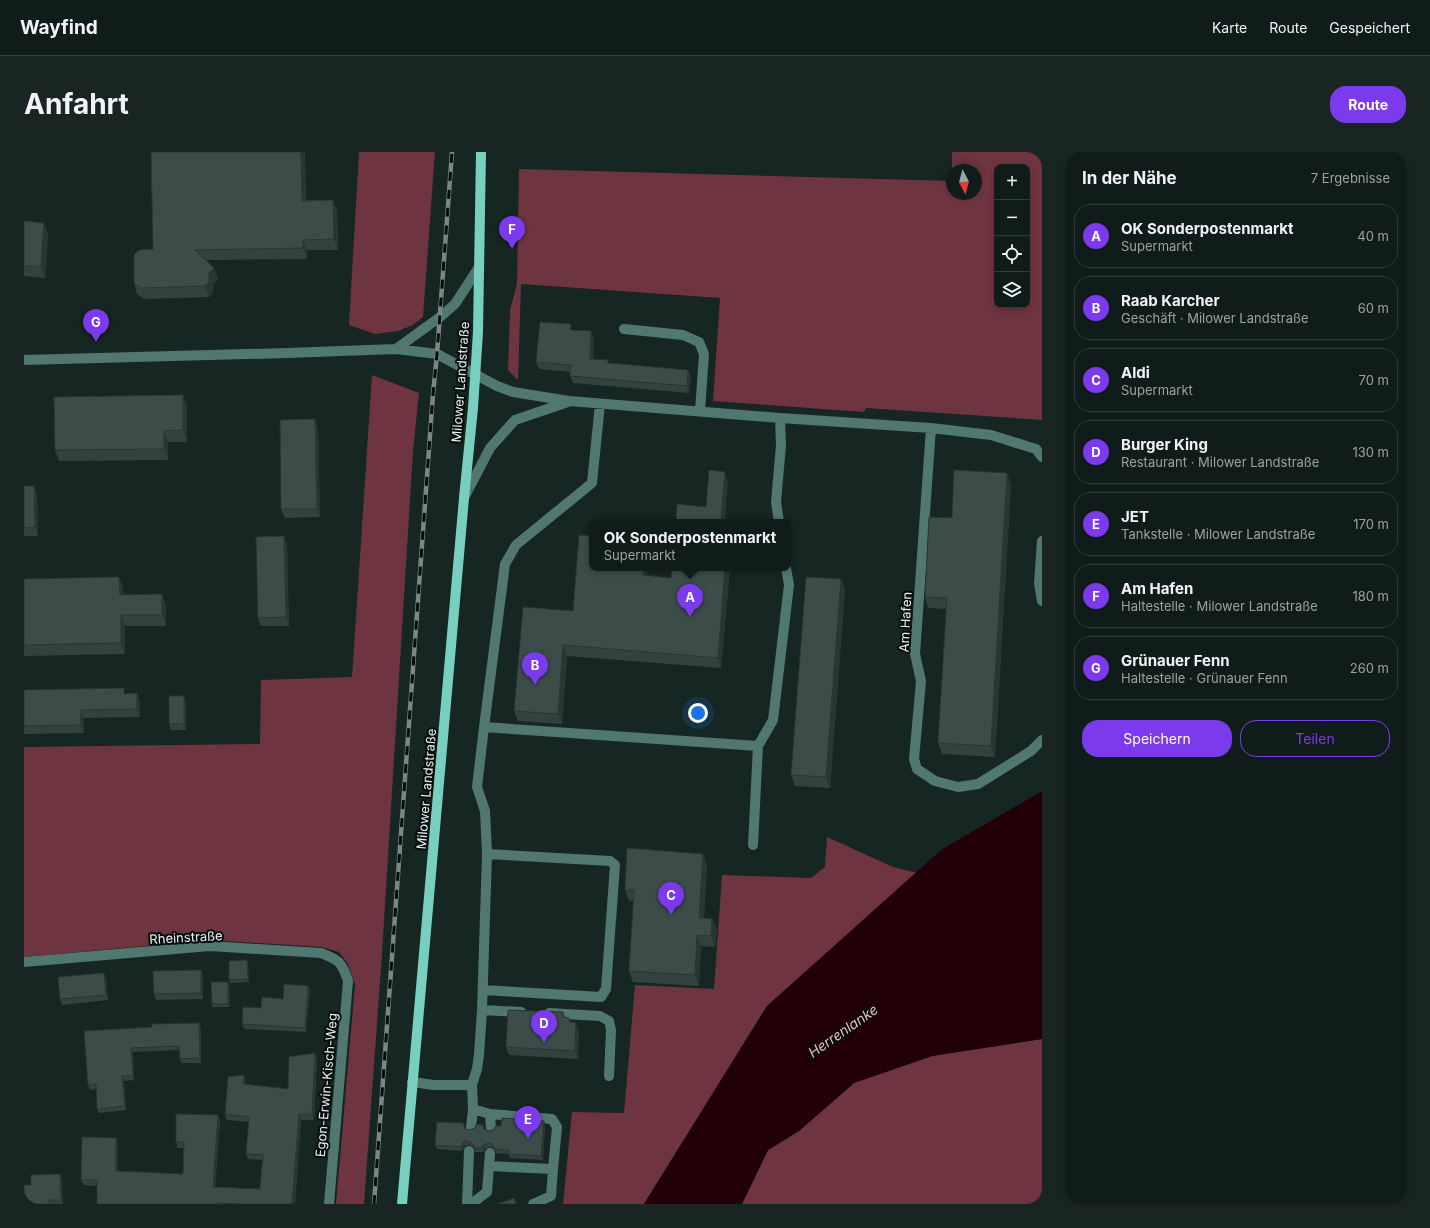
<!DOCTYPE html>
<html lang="de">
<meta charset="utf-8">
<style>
:root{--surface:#101c1a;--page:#192523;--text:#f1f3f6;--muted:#9ca1a2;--line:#303a39;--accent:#7c3aed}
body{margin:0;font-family:Inter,sans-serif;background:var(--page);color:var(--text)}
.controls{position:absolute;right:12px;top:12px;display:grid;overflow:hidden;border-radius:8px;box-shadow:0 2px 6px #0003}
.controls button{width:36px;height:36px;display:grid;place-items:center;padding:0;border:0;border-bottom:1px solid var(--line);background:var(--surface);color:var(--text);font:20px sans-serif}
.compass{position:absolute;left:922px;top:12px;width:36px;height:36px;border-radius:50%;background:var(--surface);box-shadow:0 2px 6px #0003;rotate:173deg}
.you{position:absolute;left:674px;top:561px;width:14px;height:14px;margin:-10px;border:3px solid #fff;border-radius:50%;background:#1a73e8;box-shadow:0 0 0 6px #1a73e833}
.badge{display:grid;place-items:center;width:26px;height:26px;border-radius:50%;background:var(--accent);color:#fff;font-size:13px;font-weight:700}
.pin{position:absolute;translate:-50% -33px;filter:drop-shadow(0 1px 2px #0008)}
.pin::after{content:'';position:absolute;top:21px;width:14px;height:12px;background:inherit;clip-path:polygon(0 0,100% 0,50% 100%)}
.popup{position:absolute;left:565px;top:367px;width:202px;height:52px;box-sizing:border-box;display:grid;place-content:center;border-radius:8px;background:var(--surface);filter:drop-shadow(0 1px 3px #0005);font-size:13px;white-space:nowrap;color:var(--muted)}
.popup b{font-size:15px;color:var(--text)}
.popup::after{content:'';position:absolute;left:50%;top:100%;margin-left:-8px;border:8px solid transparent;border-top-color:var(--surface)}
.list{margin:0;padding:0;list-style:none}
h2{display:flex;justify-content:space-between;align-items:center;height:52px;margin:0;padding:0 16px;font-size:17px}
h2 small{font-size:13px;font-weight:400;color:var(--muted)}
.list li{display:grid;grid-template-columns:26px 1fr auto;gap:12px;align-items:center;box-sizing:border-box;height:64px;margin:0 8px 8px;padding:0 8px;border:1px solid var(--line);border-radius:16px}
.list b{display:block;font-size:15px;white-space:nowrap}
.list p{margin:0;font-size:13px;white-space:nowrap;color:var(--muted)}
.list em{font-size:13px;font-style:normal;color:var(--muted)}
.actions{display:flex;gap:8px;padding:12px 16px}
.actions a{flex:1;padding:9px 0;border:1px solid var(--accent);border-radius:16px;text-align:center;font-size:14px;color:var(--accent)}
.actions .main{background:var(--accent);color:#fff}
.icon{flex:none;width:22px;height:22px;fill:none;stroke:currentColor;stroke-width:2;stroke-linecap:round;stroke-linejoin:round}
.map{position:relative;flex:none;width:1018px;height:1052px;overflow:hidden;border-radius:16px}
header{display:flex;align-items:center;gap:24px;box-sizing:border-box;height:56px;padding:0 20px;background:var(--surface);border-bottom:1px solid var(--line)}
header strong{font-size:19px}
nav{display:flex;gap:22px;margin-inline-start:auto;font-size:14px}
.intro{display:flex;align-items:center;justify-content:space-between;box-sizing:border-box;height:96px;padding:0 24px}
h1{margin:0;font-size:28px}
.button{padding:10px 18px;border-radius:16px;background:var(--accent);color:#fff;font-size:14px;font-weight:700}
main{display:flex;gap:24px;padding:0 24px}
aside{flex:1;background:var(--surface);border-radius:16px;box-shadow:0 2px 6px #0003}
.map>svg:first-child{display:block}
.green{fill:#6e343f;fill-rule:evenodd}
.water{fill:#210008}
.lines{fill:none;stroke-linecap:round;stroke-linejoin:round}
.minor{stroke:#507870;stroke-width:10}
.major{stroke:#78cfbf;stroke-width:10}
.rail-casing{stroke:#7a8784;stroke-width:4.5}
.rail{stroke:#070d0c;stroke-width:3;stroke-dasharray:9;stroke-linecap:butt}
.wall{fill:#34423f}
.shaded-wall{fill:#2a3633}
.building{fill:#3c4d49;stroke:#2a3633}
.labels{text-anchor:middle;stroke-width:4;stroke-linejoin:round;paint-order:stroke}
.street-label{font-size:13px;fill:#e6f0ed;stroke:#070d0c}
.water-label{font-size:14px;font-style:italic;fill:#f9b5bf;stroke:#070d0c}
</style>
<header>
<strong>Wayfind</strong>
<nav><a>Karte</a><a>Route</a><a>Gespeichert</a></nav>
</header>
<div class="intro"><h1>Anfahrt</h1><a class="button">Route</a></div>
<main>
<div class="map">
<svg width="1018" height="1052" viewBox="0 0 1018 1052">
<rect width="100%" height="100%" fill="#162622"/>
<!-- green -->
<path class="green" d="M 335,0 L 411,0 L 399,165 L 389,173 L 374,179 L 351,182 L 325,173 Z
M 928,0 L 1018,0 L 1018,268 L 842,256 L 840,260 L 689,249 L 696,146 L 497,132 L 494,228 L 484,218 L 486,158 L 493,132 L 495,17 L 928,29 ZM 973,15 L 1003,15 L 1003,153 L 973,153 ZM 928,18 L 952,18 L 952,42 L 928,42 Z
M 348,223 L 395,241 L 389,299 L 358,802 L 340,1052 L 312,1052 L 331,833 L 324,812 L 315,800 L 298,795 L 186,788 L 0,805 L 0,595 L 236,592 L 237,528 L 328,525 Z
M 803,685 L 869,715 L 893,721 L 743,854 L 620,1052 L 539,1052 L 548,960 L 600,961 L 611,833 L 690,837 L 698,723 L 787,726 L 801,715 Z
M 1018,887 L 1018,1052 L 718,1052 L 744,998 L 775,979 L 830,931 L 908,904 Z"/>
<!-- water -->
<path class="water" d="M 1018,639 L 1018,887 L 908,904 L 830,931 L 775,979 L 744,998 L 718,1052 L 620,1052 L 743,854 L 917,698 Z"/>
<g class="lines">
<!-- minor -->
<path class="minor" d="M 600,177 L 659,183 L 675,190 L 680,202 L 676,259
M 372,197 L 416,165 L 431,152 L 455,115
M 0,208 L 264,201 L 372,197 L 413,202 L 473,234 L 489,240 L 545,249 L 756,266 L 907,276 L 967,283 L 1012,297 L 1018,305
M 907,276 L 891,502 L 897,529 L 890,607 L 893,617 L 911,629 L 934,635 L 954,632 L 1007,599 L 1018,588
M 441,344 L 466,296 L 491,268 L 544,250
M 755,370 L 752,350 L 757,293 L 756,266
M 1018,389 L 1015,431 L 1018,449
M 460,575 L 734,594
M 729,693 L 734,594 L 749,568 L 765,433 L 762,416
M 0,810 L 186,794 L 297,801 C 315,808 318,810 324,829 L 305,1052
M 459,838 L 577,845 L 582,837 L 591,713 L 586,709 L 463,702
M 458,858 L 497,860
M 525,861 L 576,864 L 585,869 L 587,878 L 585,924
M 388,930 L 410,933 L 448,933 L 453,917 L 455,903 L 458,858 L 463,702 L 461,659 L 453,635 L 460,575 L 481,412 L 492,393 L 568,331 L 576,252
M 466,962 L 467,977
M 447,976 L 449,957 L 448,933
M 465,1014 L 466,1001
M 443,1052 L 445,999
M 447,1052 L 463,1040 L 465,1014 L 529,1017 L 533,975 L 528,967 L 466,962 L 449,957
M 509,1052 L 527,1044 L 529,1017"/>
<!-- major -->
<path class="major" d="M 378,1052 L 440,346 L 449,256 L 454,180 L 457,0"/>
<defs>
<path id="rail" d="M 350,1052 L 409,242 L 413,202 L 428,0"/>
</defs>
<!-- rail casing -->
<use href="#rail" class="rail-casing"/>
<!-- rail -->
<use href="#rail" class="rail"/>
</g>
<!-- wall -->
<path class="wall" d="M 127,0 L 281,0 L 282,48 L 309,48 L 313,59 L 314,98 L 283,98 L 283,107 L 182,108 L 194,127 L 189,132 L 189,141 L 185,145 L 120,147 L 113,142 L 110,131 L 129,97 Z
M 0,69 L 24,82 L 21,126 L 0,124 Z
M 549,178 L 570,186 L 569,207 L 585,211 L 664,218 L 667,225 L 665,241 L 549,231 L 546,224 L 546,220 L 515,217 L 512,210 Z
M 163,254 L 163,290 L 144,290 L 144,308 L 35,309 L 31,298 Z
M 294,276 L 296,365 L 261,366 L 257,357 Z
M 987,332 L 971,605 L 918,602 L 914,591 L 922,457 L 904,456 L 901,445 L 928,366 Z
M 0,334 L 10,334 L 13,342 L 14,384 L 0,384 Z
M 260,384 L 263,393 L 265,474 L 237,474 L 234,466 Z
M 706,416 L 697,516 L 543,504 L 538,572 L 494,569 L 490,559 L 549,459 L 623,424 L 647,426 Z
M 95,425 L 99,436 L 99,442 L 142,453 L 142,474 L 101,474 L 101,502 L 0,504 L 0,427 Z
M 817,427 L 821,438 L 806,636 L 771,634 L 767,623 Z
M 0,538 L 102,542 L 116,549 L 116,565 L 60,566 L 60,581 L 0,582 Z
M 162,549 L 162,578 L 147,578 L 145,572 Z
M 679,702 L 683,713 L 680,766 L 688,767 L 693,778 L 691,795 L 677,794 L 675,834 L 609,830 L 605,819 L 610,749 L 605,749 L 601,738 Z
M 223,808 L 224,811 L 225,830 L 206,831 L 205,828 Z
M 177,818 L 179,824 L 179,847 L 132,848 L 130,842 Z
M 82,826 L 84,848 L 38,853 L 36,847 Z
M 205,833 L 206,855 L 189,855 L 188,852 Z
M 284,834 L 286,839 L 282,880 L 220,877 L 218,872 L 237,856 L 259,847 Z
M 539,860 L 541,865 L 545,866 L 547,870 L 552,871 L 555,879 L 554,907 L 485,903 L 482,895 Z
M 177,876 L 177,911 L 157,911 L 156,907 L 155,898 L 109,900 L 110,928 L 100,929 L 102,958 L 75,961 L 73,957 L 72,937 L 66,938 L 64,933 L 60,879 Z
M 291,901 L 293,906 L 290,968 L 277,968 L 271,1052 L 73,1052 L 73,1034 L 60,1033 L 57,1028 L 94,991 L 94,1019 L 159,1022 L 160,996 L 154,996 L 152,990 L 194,963 L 196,969 L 191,1035 L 236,1037 L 238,1008 L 224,1007 L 222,1002 L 225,970 L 203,968 L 201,962 L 220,923 L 222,929 L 222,932 L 264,937 Z
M 521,973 L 519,1008 L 486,1006 L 485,1002 L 472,1001 L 470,996 L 466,995 L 461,997 L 460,1000 L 451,1000 L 450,995 L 446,993 L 442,993 L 438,999 L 413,997 L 411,993 L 441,977 L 445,978 L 460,977 L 466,979 L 477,974 Z
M 38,1027 L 39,1052 L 0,1052 L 7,1033 Z"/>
<!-- shaded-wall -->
<path class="shaded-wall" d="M 277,0 L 281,0 L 282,59 L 278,49 Z
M 309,48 L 313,59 L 314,98 L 310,87 Z
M 20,71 L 24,82 L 21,126 L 17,115 Z
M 279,88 L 283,98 L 283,107 L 279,96 Z
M 190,116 L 194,127 L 189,132 L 189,141 L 185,145 L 181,134 L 185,121 Z
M 567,179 L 570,186 L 568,214 L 566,207 Z
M 664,218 L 667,225 L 665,241 L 663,234 Z
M 159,243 L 163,254 L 163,290 L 159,278 Z
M 291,267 L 294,276 L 296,365 L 293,357 Z
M 140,279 L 144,290 L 144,308 L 140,297 Z
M 701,320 L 704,330 L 701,370 L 697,370 Z
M 983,321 L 987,332 L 971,605 L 967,594 Z
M 10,334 L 13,342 L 14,384 L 11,375 Z
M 260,384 L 263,393 L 265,474 L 262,465 Z
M 619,416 L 624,416 L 622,433 L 619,423 Z
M 701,416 L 706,416 L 697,516 L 694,506 Z
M 95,425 L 99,436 L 100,454 L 96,443 Z
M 817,427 L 821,438 L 806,636 L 802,625 Z
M 138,442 L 142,453 L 142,474 L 138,463 Z
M 97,463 L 101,474 L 101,502 L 97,491 Z
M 539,493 L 543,504 L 538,572 L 534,562 Z
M 113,541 L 116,549 L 116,565 L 113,557 Z
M 160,544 L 162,549 L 162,578 L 160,572 Z
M 57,558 L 60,566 L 60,581 L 57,573 Z
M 679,702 L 683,713 L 679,777 L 675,766 Z
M 688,767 L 693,778 L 691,795 L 687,784 Z
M 673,783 L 677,794 L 675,834 L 671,823 Z
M 223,808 L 224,811 L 225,830 L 224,827 Z
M 177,818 L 179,824 L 179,847 L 177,841 Z
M 80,821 L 82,826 L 84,848 L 82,843 Z
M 204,830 L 205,833 L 206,855 L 204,852 Z
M 284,834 L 286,839 L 282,880 L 281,876 Z
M 175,871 L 177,876 L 177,911 L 176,906 Z
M 552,871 L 555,879 L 554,907 L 551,899 Z
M 107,896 L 109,900 L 110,928 L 109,924 Z
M 291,901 L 293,906 L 290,968 L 288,963 Z
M 220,923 L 222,929 L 221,938 L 219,932 Z
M 98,924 L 100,929 L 102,958 L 101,954 Z
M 275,962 L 277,968 L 271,1052 L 268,1052 Z
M 194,963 L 196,969 L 191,1041 L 189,1035 Z
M 520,969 L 521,973 L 519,1008 L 517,1004 Z
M 92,986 L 94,991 L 94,1025 L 92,1019 Z
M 440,989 L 442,993 L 438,999 L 437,995 Z
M 459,993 L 461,997 L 460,1000 L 458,996 Z
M 36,1022 L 38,1027 L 39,1052 L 37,1048 Z"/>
<!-- building -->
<path class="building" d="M 127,0 L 277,0 L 278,49 L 309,48 L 310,87 L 279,88 L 279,96 L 171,98 L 190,116 L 185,121 L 185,130 L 181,134 L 116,136 L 110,131 L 110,103 L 115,98 L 129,97 Z
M 0,69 L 20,71 L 17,115 L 0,114 Z
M 516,170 L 547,172 L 546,178 L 567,179 L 566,207 L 584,208 L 584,211 L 664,218 L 663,234 L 546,224 L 547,213 L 512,210 Z
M 159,243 L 159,278 L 140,279 L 140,297 L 31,298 L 30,245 Z
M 291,267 L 293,357 L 257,357 L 256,268 Z
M 685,318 L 701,320 L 697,370 L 652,370 L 653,352 L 682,355 Z
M 930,318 L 983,321 L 967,594 L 914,591 L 923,446 L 901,445 L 905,365 L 928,366 Z
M 0,334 L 10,334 L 11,375 L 0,376 Z
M 555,383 L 568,384 L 568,416 L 619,416 L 619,423 L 647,426 L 648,416 L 701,416 L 694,506 L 539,493 L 534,562 L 490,559 L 499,455 L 549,459 Z
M 260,384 L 262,465 L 234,466 L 232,385 Z
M 95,425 L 96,443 L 138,442 L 138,463 L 97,463 L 97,491 L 0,493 L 0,427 Z
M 782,425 L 817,427 L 802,625 L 767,623 Z
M 100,536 L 100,542 L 113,541 L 113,557 L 57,558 L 57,573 L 0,574 L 0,538 Z
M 145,544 L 160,544 L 160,572 L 145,572 Z
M 603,696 L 679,702 L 675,766 L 688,767 L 687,784 L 673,783 L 671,823 L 605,819 L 610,738 L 601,738 Z
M 223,808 L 224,827 L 205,828 L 205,809 Z
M 177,818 L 177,841 L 130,842 L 129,819 Z
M 80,821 L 82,843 L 36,847 L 34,825 Z
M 187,830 L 204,830 L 204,852 L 188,852 Z
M 260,832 L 284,834 L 281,876 L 218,872 L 219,855 L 237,856 L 238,845 L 259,847 Z
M 484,858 L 539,860 L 539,865 L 545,866 L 545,870 L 552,871 L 551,899 L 482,895 Z
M 175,871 L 176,906 L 156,907 L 155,894 L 107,896 L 109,924 L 98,924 L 101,954 L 73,957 L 72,932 L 64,933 L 60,879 L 128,875 L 128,872 Z
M 291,901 L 288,963 L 275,962 L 268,1052 L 216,1052 L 194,1051 L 194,1052 L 73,1052 L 73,1028 L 57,1028 L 58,985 L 92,986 L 92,1019 L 159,1022 L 160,990 L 152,990 L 152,962 L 194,963 L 189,1035 L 236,1037 L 239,1003 L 222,1002 L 225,965 L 201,962 L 204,925 L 220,923 L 219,932 L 264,937 L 265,905 Z
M 478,966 L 520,969 L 517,1004 L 484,1002 L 485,998 L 471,997 L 468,992 L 465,991 L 459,993 L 458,996 L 450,996 L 449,992 L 444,989 L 440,989 L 437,995 L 411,993 L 413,970 L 439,971 L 441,977 L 445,978 L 451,976 L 452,972 L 459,973 L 460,977 L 466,979 L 469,978 L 472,974 L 477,974 Z
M 36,1022 L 37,1048 L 25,1048 L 25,1052 L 0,1052 L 0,1033 L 7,1033 L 7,1023 Z
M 490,1046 L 492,1052 L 474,1052 Z"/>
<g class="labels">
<!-- street labels -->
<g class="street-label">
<text transform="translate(436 230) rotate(-86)" y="5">Milower Landstraße</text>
<text transform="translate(881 470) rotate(-87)" y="5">Am Hafen</text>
<text transform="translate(402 637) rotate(-85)" y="5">Milower Landstraße</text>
<text transform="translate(162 785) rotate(-3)" y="5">Rheinstraße</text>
<text transform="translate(302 933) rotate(-85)" y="5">Egon-Erwin-Kisch-Weg</text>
</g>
<!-- water labels -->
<g class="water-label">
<text transform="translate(819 879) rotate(-35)" y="5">Herrenlanke</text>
</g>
</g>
</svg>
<div class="controls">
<button>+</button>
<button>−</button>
<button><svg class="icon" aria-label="locate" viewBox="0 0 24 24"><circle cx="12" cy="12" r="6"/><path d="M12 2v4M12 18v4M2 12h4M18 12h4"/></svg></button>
<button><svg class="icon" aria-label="layers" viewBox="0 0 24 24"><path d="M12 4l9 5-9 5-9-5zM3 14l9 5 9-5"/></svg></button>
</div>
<svg class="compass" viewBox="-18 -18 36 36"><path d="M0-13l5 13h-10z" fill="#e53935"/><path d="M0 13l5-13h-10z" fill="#9ca1a2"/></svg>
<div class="you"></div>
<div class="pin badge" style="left:666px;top:465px">A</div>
<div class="popup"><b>OK Sonderpostenmarkt</b>Supermarkt</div>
<div class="pin badge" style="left:511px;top:533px">B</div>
<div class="pin badge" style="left:647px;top:763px">C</div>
<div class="pin badge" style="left:520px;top:891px">D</div>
<div class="pin badge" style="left:504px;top:987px">E</div>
<div class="pin badge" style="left:488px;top:97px">F</div>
<div class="pin badge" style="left:72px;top:190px">G</div>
</div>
<aside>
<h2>In der Nähe<small>7 Ergebnisse</small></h2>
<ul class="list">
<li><span class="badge">A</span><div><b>OK Sonderpostenmarkt</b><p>Supermarkt</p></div><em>40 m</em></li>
<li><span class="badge">B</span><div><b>Raab Karcher</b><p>Geschäft · Milower Landstraße</p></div><em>60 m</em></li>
<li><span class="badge">C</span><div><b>Aldi</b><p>Supermarkt</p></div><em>70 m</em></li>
<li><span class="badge">D</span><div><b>Burger King</b><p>Restaurant · Milower Landstraße</p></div><em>130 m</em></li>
<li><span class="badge">E</span><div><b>JET</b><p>Tankstelle · Milower Landstraße</p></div><em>170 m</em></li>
<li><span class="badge">F</span><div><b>Am Hafen</b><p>Haltestelle · Milower Landstraße</p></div><em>180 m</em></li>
<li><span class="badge">G</span><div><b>Grünauer Fenn</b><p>Haltestelle · Grünauer Fenn</p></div><em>260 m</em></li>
</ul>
<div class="actions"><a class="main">Speichern</a><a>Teilen</a></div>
</aside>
</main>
